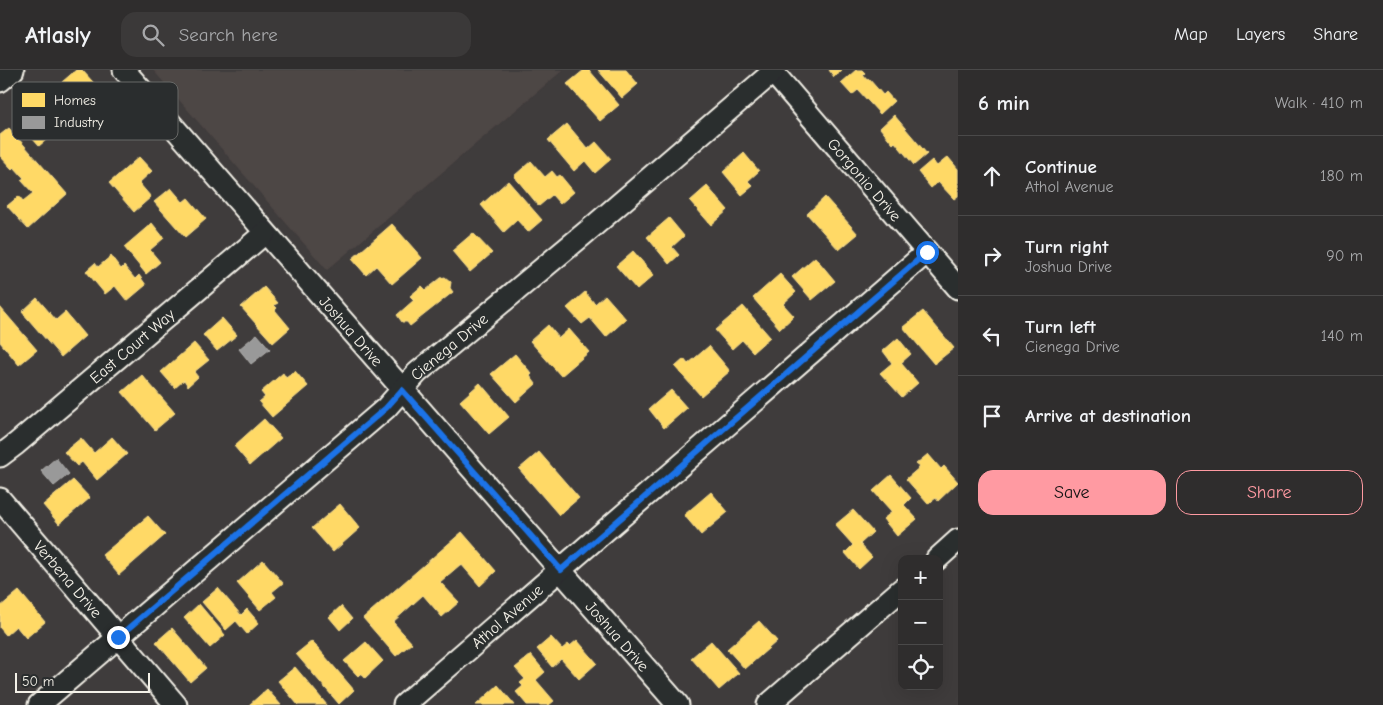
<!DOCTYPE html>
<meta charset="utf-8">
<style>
:root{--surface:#2f2d2d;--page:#3b3939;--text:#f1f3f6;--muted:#a7a8aa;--line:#4a4949;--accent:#ff9aa2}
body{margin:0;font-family:"Comic Neue",sans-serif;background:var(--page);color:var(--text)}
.controls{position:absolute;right:15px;bottom:15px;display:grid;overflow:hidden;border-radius:10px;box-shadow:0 5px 20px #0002}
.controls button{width:45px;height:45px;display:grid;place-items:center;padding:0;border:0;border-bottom:1px solid var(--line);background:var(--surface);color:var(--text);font:25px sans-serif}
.scale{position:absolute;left:15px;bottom:12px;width:135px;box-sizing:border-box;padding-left:5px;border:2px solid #f4f1e8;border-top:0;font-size:14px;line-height:18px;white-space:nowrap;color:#f4f1e8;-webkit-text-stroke:4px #2a2d2e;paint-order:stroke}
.stop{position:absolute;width:15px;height:15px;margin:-11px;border:4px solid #1a73e8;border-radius:50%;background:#fff}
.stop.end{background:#1a73e8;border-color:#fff;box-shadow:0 1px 5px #0008}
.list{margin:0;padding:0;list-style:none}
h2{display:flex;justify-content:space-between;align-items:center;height:65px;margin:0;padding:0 20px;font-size:21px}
h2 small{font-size:16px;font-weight:400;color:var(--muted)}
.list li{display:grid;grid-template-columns:32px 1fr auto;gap:15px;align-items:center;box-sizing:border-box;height:80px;padding:0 20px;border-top:1px solid var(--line)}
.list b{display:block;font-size:19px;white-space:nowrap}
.list p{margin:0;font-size:16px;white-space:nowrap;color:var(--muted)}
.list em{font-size:16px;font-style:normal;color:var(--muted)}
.actions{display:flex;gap:10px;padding:15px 20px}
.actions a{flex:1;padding:11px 0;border:1px solid var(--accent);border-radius:15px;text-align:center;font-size:18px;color:var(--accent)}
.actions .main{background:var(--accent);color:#111}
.icon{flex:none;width:28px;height:28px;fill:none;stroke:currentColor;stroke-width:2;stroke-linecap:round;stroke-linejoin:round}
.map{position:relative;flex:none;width:958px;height:635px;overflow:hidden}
header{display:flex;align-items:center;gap:30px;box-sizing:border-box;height:70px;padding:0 25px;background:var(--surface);border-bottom:1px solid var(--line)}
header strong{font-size:24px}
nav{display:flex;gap:28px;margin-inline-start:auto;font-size:18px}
.search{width:350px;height:45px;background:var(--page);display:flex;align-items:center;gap:12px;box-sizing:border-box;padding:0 18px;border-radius:15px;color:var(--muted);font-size:19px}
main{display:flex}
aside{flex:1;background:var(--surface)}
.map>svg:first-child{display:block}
.built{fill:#4e4645}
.homes{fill:#ffd966;stroke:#fce08d}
.industry{fill:#999;stroke:#b4b3b1}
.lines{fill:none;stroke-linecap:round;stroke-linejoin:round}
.minor-casing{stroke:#f4f1e8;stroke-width:25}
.minor{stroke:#2a2d2e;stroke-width:21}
.route{stroke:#1a73e8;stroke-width:6}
.labels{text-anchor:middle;stroke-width:5;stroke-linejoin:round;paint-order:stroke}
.street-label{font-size:16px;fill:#f4f1e8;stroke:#2a2d2e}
.key{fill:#2a2d2e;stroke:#676866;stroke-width:1}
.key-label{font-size:14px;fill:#f4f1e8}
</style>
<header>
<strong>Atlasly</strong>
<div class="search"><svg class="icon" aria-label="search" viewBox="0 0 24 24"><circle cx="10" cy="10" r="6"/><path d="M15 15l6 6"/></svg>Search here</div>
<nav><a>Map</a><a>Layers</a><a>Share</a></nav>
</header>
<main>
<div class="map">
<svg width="958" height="635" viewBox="0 0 958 635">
<rect width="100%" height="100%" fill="#3f3c3c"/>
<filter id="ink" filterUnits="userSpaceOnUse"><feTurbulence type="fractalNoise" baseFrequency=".02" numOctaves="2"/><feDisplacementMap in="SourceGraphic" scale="10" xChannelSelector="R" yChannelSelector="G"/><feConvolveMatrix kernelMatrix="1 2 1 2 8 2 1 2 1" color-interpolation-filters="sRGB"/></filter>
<g filter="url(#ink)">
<!-- built -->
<path class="built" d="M 153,0 L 563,0 L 327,200 Z"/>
<!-- homes -->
<path class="homes" d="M 76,0 L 82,0 L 103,23 L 86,38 L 62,12 Z
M 584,0 L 589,0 L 619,35 L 600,51 L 567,14 Z
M 598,0 L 626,0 L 638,14 L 622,28 Z
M 829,0 L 842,0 L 834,7 Z
M 856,0 L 862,0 L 865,3 L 863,5 L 867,10 L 869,9 L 883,25 L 886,22 L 894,31 L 880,44 L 858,20 L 852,25 L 841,13 Z
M 37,34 L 59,59 L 39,76 L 17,51 Z
M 894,45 L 927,84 L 914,95 L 895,72 L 893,74 L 880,58 Z
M 567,54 L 588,79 L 596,72 L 611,89 L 595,103 L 585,91 L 574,101 L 548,70 Z
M 9,58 L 67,124 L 28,159 L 7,136 L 19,126 L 23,131 L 33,123 L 21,110 L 24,108 L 14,97 L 12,99 L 0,86 L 0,65 Z
M 744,83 L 759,101 L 748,111 L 753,116 L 742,125 L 723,102 Z
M 139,87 L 152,101 L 139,113 L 151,127 L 134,142 L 109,113 Z
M 948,87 L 958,99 L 958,126 L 954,129 L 938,112 L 931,118 L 918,102 L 932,90 L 937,96 Z
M 531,91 L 545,107 L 552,101 L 557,107 L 560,105 L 574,122 L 560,134 L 552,125 L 539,136 L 514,106 Z
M 508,111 L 542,150 L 528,162 L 517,150 L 504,162 L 481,135 Z
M 707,116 L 728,140 L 711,155 L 690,131 Z
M 171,118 L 183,132 L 188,128 L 206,149 L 185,167 L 154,132 Z
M 825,127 L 858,164 L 839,180 L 807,144 Z
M 669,148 L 684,166 L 672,177 L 679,185 L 669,194 L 647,167 Z
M 152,153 L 164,168 L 150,180 L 160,192 L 146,204 L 124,177 Z
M 392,154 L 422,188 L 392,214 L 376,196 L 366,205 L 352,189 Z
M 473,163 L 492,183 L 470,202 L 452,181 Z
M 633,181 L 654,205 L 637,220 L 616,196 Z
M 111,186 L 121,199 L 124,196 L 135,209 L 139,205 L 146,215 L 127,231 L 115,216 L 105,224 L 86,201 L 95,193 L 98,197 Z
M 815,187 L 835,211 L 812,230 L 792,207 Z
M 780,204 L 796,222 L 783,234 L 794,246 L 780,259 L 753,228 Z
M 445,207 L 451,212 L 450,218 L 453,222 L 410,256 L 407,252 L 402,252 L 397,245 L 414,230 L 410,226 L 422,216 L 426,220 L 441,208 Z
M 264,217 L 278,233 L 274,235 L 277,238 L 275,240 L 290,258 L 273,273 L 241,237 Z
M 585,222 L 595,234 L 605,225 L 626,249 L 606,267 L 590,248 L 582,254 L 567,238 Z
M 37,228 L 56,250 L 65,242 L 85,266 L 61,287 L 22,242 Z
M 743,236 L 770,267 L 753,282 L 742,270 L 732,279 L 715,260 Z
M 0,237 L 37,280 L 19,295 L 0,272 Z
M 923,241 L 954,278 L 934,294 L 903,257 Z
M 222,248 L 237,265 L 217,281 L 203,265 Z
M 548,255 L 559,268 L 569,259 L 589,282 L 561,306 L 530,271 Z
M 898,268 L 911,284 L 901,293 L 918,313 L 902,327 L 880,303 L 892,293 L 883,281 Z
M 194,273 L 209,290 L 194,302 L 198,307 L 188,316 L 184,310 L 175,318 L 161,302 Z
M 709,276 L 730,301 L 701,326 L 675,297 L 684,289 L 688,294 Z
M 515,284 L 532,304 L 530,306 L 536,314 L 516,332 L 491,304 Z
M 295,301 L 308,316 L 272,347 L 259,332 L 265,327 L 261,322 L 283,303 L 286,308 Z
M 142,305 L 175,343 L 155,360 L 122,322 Z
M 480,313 L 509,347 L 489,364 L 460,331 Z
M 671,320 L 687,338 L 664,358 L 649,339 Z
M 264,349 L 281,368 L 250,395 L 234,376 Z
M 112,367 L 127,384 L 97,410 L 82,392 L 77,396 L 64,382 L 81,368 L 94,383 Z
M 539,382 L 579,428 L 559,445 L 519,399 Z
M 928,384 L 941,399 L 944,396 L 958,412 L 938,431 L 936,428 L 928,434 L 906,409 L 920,397 L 916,394 Z
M 891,405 L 911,428 L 904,435 L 917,449 L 897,466 L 883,449 L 892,442 L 873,421 Z
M 73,410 L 90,428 L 59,454 L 43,435 Z
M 711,422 L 728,442 L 701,465 L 684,445 Z
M 340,434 L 360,458 L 333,482 L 312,458 Z
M 853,440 L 873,462 L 860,474 L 872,487 L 859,499 L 845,483 L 853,475 L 835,455 Z
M 148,446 L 165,465 L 119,505 L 102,485 Z
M 462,462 L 496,501 L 480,516 L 461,494 L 440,512 L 459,532 L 442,547 L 423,525 L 393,552 L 412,573 L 396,586 L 363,548 Z
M 263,490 L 283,513 L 272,522 L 276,527 L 260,540 L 237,513 Z
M 218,518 L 241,545 L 247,539 L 259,553 L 247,564 L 236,551 L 226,560 L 202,532 Z
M 19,521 L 45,552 L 26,568 L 16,556 L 6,565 L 0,558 L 0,537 Z
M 199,534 L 225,565 L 210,578 L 184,548 Z
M 341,536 L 352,549 L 340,560 L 329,547 Z
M 759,551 L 777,571 L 745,599 L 727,579 Z
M 172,558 L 206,598 L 190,612 L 156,572 Z
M 551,567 L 562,579 L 568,574 L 570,576 L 577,570 L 597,593 L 579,609 L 561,589 L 552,597 L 537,579 Z
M 312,571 L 354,620 L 339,634 L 296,584 Z
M 711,571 L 739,603 L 719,620 L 691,588 Z
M 366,572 L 383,591 L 365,608 L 361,603 L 358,606 L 344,591 Z
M 531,585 L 545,602 L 536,610 L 554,631 L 549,635 L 527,635 L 516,622 L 523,616 L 520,613 L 525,609 L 515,598 Z
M 295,597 L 327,635 L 298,635 L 278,611 Z
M 498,615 L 515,635 L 476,635 Z
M 267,619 L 281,635 L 249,635 Z"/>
<!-- industry -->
<path class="industry" d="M 257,264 L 270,279 L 251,294 L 239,279 Z
M 56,388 L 69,404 L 54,416 L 41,401 Z"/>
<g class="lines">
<defs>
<g id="minor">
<path id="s1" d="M 124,0 L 678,635"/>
<path id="s2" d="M 771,0 L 958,218"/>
<path d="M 0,11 L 13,0"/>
<path id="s3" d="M 0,386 L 16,374 L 265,163"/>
<path id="s4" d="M 0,429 L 176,635"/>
<path d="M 937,489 L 958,470"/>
<path id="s5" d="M 39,635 L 386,338 L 417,303 L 596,154 L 773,2"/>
<path id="s6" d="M 404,635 L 927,182"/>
<path d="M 768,635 L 902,519"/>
</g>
</defs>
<!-- minor casing -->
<use href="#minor" class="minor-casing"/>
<!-- minor -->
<use href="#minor" class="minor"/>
</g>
</g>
<g class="lines" filter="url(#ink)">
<!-- route -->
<path class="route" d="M 118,567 L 386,338 L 402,320 L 561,500 L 927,182"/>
</g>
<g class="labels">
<!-- street labels -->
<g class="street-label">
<text dy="6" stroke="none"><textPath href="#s2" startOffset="144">Gorgonio Drive</textPath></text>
<text dy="6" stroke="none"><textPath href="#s1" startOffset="346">Joshua Drive</textPath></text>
<text dy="6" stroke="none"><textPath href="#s3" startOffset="172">East Court Way</textPath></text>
<text dy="6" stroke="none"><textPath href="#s5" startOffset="545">Cienega Drive</textPath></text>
<text dy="6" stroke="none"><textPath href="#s4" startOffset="105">Verbena Drive</textPath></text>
<text dy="6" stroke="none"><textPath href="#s6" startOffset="136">Athol Avenue</textPath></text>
<text dy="6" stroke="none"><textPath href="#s1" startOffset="751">Joshua Drive</textPath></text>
</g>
</g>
<!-- legend -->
<rect x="12" y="12" width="166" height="58" rx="8" class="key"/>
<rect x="22" y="23" width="23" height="14" fill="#ffd966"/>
<rect x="22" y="46" width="23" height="13" fill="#999"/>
<g class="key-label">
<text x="54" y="35">Homes</text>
<text x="54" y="57">Industry</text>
</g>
</svg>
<div class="controls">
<button>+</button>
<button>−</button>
<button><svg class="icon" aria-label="locate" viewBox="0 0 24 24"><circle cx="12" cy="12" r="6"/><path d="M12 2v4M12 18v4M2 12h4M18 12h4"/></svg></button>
</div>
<div class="scale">50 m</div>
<div class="stop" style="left:927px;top:182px"></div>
<div class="stop end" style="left:118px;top:567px"></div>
</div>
<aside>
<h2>6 min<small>Walk · 410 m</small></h2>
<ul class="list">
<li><svg class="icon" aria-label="ahead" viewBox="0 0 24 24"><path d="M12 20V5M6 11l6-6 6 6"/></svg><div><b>Continue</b><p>Athol Avenue</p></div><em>180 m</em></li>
<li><svg class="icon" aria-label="right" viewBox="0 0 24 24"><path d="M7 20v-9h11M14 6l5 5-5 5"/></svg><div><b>Turn right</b><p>Joshua Drive</p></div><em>90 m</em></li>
<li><svg class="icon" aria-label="left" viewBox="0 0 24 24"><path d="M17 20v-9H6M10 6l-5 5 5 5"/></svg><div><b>Turn left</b><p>Cienega Drive</p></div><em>140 m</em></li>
<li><svg class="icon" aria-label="arrive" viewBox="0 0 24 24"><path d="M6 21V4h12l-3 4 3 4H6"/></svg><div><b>Arrive at destination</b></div></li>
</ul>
<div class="actions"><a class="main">Save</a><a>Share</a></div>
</aside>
</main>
